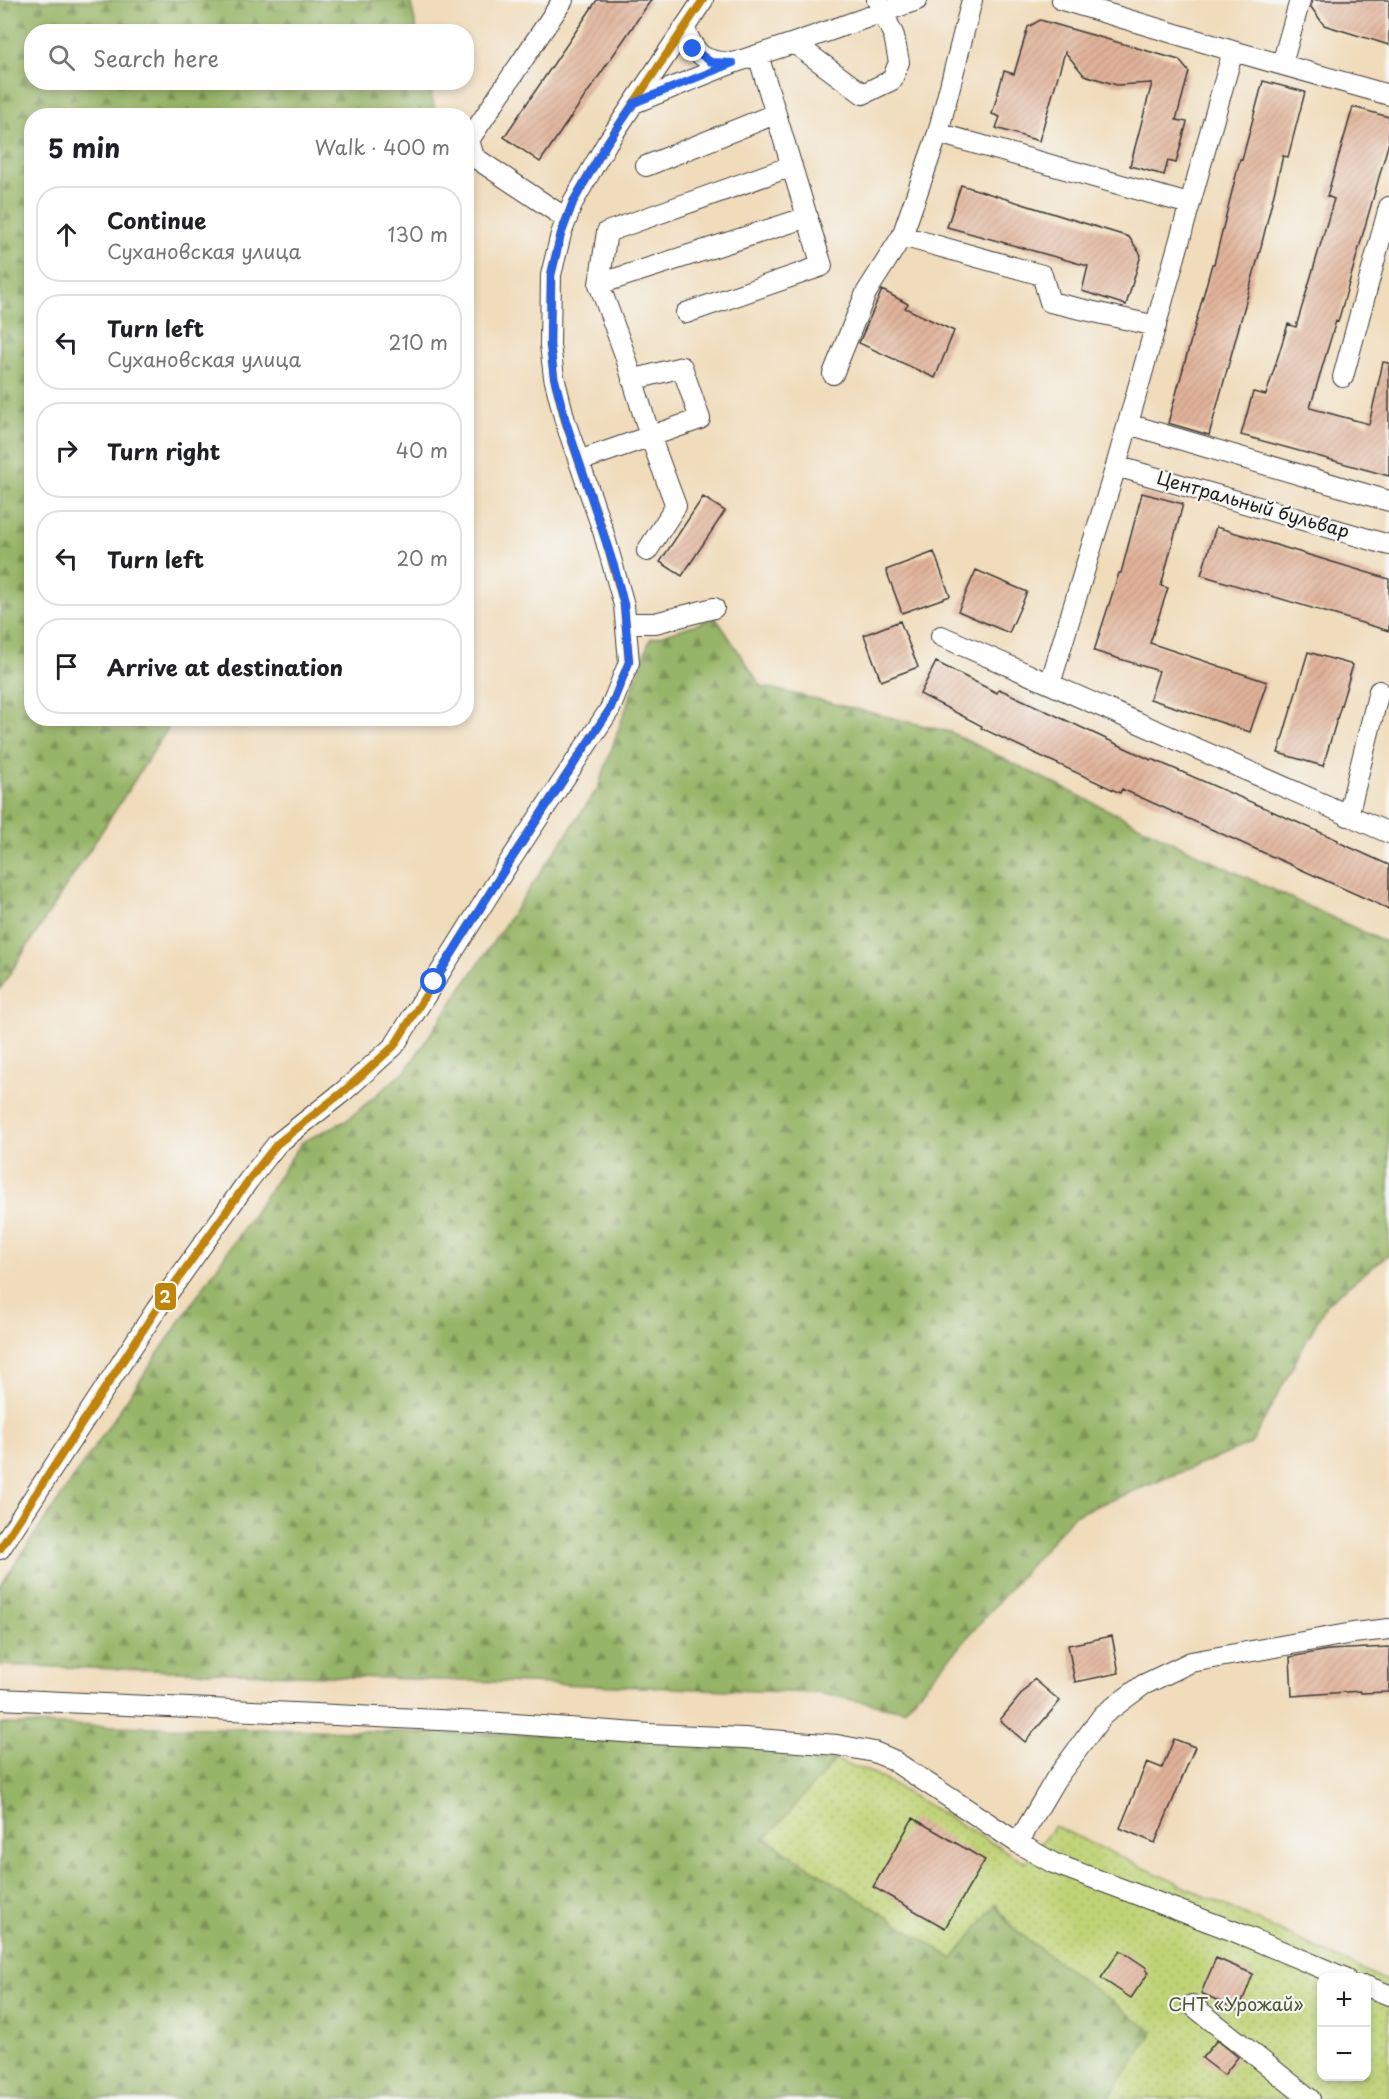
<!DOCTYPE html>
<meta charset="utf-8">
<style>
:root{--surface:#fff;--page:#f2f2f2;--text:#202124;--muted:#757577;--line:#e0e0e0}
body{margin:0;font-family:"Playpen Sans",sans-serif;background:var(--page);color:var(--text)}
.controls{position:absolute;right:18px;bottom:18px;display:grid;overflow:hidden;border-radius:12px;box-shadow:0 3px 9px #0003}
.controls button{width:54px;height:54px;display:grid;place-items:center;padding:0;border:0;border-bottom:2px solid var(--line);background:var(--surface);color:var(--text);font:30px sans-serif}
.stop{position:absolute;width:18px;height:18px;margin:-14px;border:4px solid #2563eb;border-radius:50%;background:#fff}
.stop.end{background:#2563eb;border-color:#fff;box-shadow:0 2px 6px #0008}
.list{margin:0;padding:0;list-style:none}
h2{display:flex;justify-content:space-between;align-items:center;height:78px;margin:0;padding:0 24px;font-size:26px}
h2 small{font-size:20px;font-weight:400;color:var(--muted)}
.list li{display:grid;grid-template-columns:39px 1fr auto;gap:18px;align-items:center;box-sizing:border-box;height:96px;margin:0 12px 12px;padding:0 12px;border:2px solid var(--line);border-radius:24px}
.list b{display:block;font-size:22px;white-space:nowrap}
.list p{margin:0;font-size:20px;white-space:nowrap;color:var(--muted)}
.list em{font-size:20px;font-style:normal;color:var(--muted)}
.icon{flex:none;width:33px;height:33px;fill:none;stroke:currentColor;stroke-width:2;stroke-linecap:round;stroke-linejoin:round}
.map{position:relative;flex:none;width:1389px;height:2099px;overflow:hidden}
.search{position:absolute;background:var(--surface);box-shadow:0 3px 9px #0003;left:24px;top:24px;width:450px;height:66px;display:flex;align-items:center;gap:15px;box-sizing:border-box;padding:0 21px;border-radius:24px;color:var(--muted);font-size:22px}
.panel{position:absolute;background:var(--surface);box-shadow:0 3px 9px #0003;left:24px;top:108px;width:450px;height:618px;border-radius:24px}
.map>svg:first-child{display:block}
.forest{fill:url(#forest-firs);stroke:#5a6842;stroke-width:1.5}
.park{fill:url(#park-dots);stroke:#6e7849;stroke-width:1.5;fill-rule:evenodd}
.building{fill:url(#building-hatch)}
.lines{fill:none;stroke-linecap:round;stroke-linejoin:round}
.minor-casing{stroke:#3c3934;stroke-width:22}
.minor{stroke:#fff;stroke-width:20}
.bus-1-casing{stroke:#f6f6f2;stroke-width:12}
.bus-1{stroke:#c08407;stroke-width:8}
.route{stroke:#2563eb;stroke-width:8}
.labels{text-anchor:middle;stroke-width:4.5;stroke-linejoin:round;paint-order:stroke}
.street-label{font-size:18px;fill:#1c1c1c;stroke:#f6f6f2}
.park-label{font-size:18px;fill:#4d5337;stroke:#f6f6f2}
.line-badge{stroke:#f6f6f2;stroke-width:2}
.badge-label{font-size:16px;text-anchor:middle;font-weight:bold;fill:#fff}
</style>
<div class="map">
<svg width="1389" height="2099" viewBox="0 0 1389 2099">
<defs>
<pattern id="forest-firs" width="22" height="20" patternUnits="userSpaceOnUse" patternTransform="scale(1.5)"><rect width="22" height="20" fill="#97b567"/><path d="M5 1l3.5 6h-7zM16 11l3.5 6h-7z" fill="#7a9254"/></pattern>
<pattern id="park-dots" width="8" height="8" patternUnits="userSpaceOnUse" patternTransform="scale(1.5)"><rect width="8" height="8" fill="#bfd376"/><path d="M2 2h.1M6 6h.1" fill="none" stroke="#a4b566" stroke-width="1.8" stroke-linecap="round"/></pattern>
<pattern id="building-hatch" width="6" height="6" patternUnits="userSpaceOnUse" patternTransform="scale(1.5)"><rect width="6" height="6" fill="#e0b299"/><path d="M-1 1l2-2M0 6l6-6M5 7l2-2" fill="none" stroke="#c09883"/></pattern>
</defs>
<rect width="100%" height="100%" fill="#f6f6f2"/>
<filter id="ink" filterUnits="userSpaceOnUse"><feTurbulence type="fractalNoise" baseFrequency=".0167" numOctaves="2"/><feDisplacementMap in="SourceGraphic" scale="12" xChannelSelector="R" yChannelSelector="G"/><feConvolveMatrix kernelMatrix="1 2 1 2 8 2 1 2 1" color-interpolation-filters="sRGB"/></filter>
<filter id="wash" filterUnits="userSpaceOnUse"><feTurbulence type="fractalNoise" baseFrequency=".008" numOctaves="4" result="noise"/><feDisplacementMap in="SourceGraphic" scale="24" xChannelSelector="R" yChannelSelector="G"/><feGaussianBlur stdDeviation="1.35" result="paint"/><feColorMatrix in="noise" values="0 0 0 0 0 0 0 0 0 0 0 0 0 0 0 0 0 1.4 0 .05"/><feComposite in="paint" operator="in"/></filter>
<g filter="url(#wash)">
<rect width="100%" height="100%" fill="#f0dbba"/>
<!-- forest -->
<path class="forest" d="M 0,0 L 410,0 L 417,31 L 32,32 L 32,82 L 429,83 L 436,115 L 32,116 L 32,718 L 174,719 L 0,989 Z
M 716,618 L 761,686 L 950,732 L 1203,857 L 1389,944 L 1389,1254 L 1327,1303 L 1251,1444 L 1074,1515 L 904,1710 L 818,1693 L 0,1665 L 0,1586 L 302,1142 L 347,1120 L 406,1070 L 598,788 L 650,639 Z
M 0,1724 L 722,1738 L 835,1760 L 767,1840 L 995,1904 L 1011,1927 L 1154,2032 L 1108,2099 L 0,2099 Z"/>
<!-- park -->
<path class="park" d="M 835,1760 L 875,1774 L 1026,1863 L 1054,1826 L 1389,1982 L 1389,2099 L 1108,2099 L 1153,2032 L 1011,1927 L 996,1904 L 953,1959 L 766,1839 ZM 1322,1978 L 1366,1978 L 1366,2076 L 1322,2076 Z"/>
<g id="blocks">
<!-- building -->
<path class="building" d="M 597,0 L 651,0 L 540,162 L 504,137 Z
M 1312,0 L 1389,0 L 1389,45 L 1324,25 L 1311,7 Z
M 1040,20 L 1179,60 L 1189,72 L 1176,120 L 1187,122 L 1176,163 L 1168,161 L 1164,175 L 1130,166 L 1152,83 L 1117,85 L 1084,75 L 1065,52 L 1039,141 L 996,128 L 1000,117 L 992,114 L 1004,71 L 1014,74 L 1028,27 Z
M 1263,81 L 1305,92 L 1288,157 L 1283,156 L 1260,251 L 1209,435 L 1168,423 L 1212,264 L 1214,264 L 1240,159 L 1242,160 Z
M 1353,107 L 1389,117 L 1389,142 L 1338,322 L 1336,321 L 1310,408 L 1369,424 L 1383,362 L 1389,363 L 1389,476 L 1241,435 L 1253,392 L 1266,395 L 1288,324 L 1296,327 L 1334,199 L 1327,196 Z
M 961,185 L 1129,237 L 1141,255 L 1126,305 L 1082,291 L 1088,266 L 947,227 Z
M 882,290 L 908,304 L 905,308 L 954,331 L 935,378 L 859,343 Z
M 1142,493 L 1183,504 L 1161,586 L 1168,588 L 1150,643 L 1267,682 L 1250,732 L 1150,699 L 1159,671 L 1094,651 L 1119,573 L 1121,573 Z
M 703,497 L 725,511 L 682,576 L 660,562 Z
M 1216,527 L 1389,579 L 1389,631 L 1201,575 Z
M 934,552 L 950,596 L 902,613 L 886,570 Z
M 976,570 L 1027,592 L 1009,633 L 958,611 Z
M 900,621 L 918,667 L 881,681 L 864,635 Z
M 1308,652 L 1353,665 L 1323,766 L 1278,753 Z
M 936,662 L 997,693 L 999,689 L 1151,760 L 1152,759 L 1338,840 L 1338,842 L 1389,865 L 1389,909 L 1122,789 L 1120,793 L 981,728 L 982,726 L 920,694 Z
M 1112,1636 L 1119,1673 L 1075,1682 L 1068,1645 Z
M 1389,1647 L 1389,1692 L 1361,1693 L 1360,1691 L 1292,1696 L 1290,1657 L 1328,1650 Z
M 1034,1679 L 1060,1701 L 1025,1742 L 1000,1720 Z
M 1174,1739 L 1195,1747 L 1155,1843 L 1120,1828 L 1147,1762 L 1162,1768 Z
M 913,1818 L 985,1860 L 945,1928 L 873,1887 Z
M 1120,1950 L 1147,1968 L 1146,1970 L 1149,1972 L 1131,1998 L 1101,1978 Z
M 1216,1958 L 1253,1974 L 1239,2010 L 1201,1993 Z
M 1217,2040 L 1238,2057 L 1224,2075 L 1202,2058 Z"/>
</g>
</g>
<g filter="url(#ink)">
<use href="#blocks" fill-opacity="0" stroke="#3c3934" stroke-width="1.5"/>
<g class="lines">
<defs>
<path id="minor" d="M 563,0 L 469,140 L 474,157 L 567,219
M 972,0 L 938,133 L 902,236 L 1042,275 L 1050,302 L 1156,326
M 1062,0 L 1233,51 L 1389,95
M 684,28 C 697,56 701,61 732,63
M 794,43 L 863,94 L 892,80 L 899,62 L 894,36 L 877,0
M 1282,64 L 1300,0
M 634,103 L 733,63 L 794,43 L 917,0
M 938,133 L 1189,204
M 646,166 L 775,114
M 599,284 L 808,217
M 686,313 L 822,266 L 758,55
M 833,374 L 866,293 L 902,236
M 1343,377 L 1389,207
M 1128,424 L 1389,501
M 579,461 L 700,419 L 682,367 L 632,380
M 1116,466 L 1389,545
M 647,551 L 676,506 L 650,436 L 625,355 L 599,284 L 607,232 L 792,166
M 626,623 L 655,623 L 714,608
M 941,636 L 1389,833
M 1050,684 L 1116,466 L 1233,51
M 1348,816 L 1379,691
M 0,1549 L 156,1310 L 248,1181 L 277,1144 L 344,1091 L 394,1046 L 508,864 L 610,709 L 629,662 L 624,605 L 603,531 L 565,421 L 554,377 L 550,345 L 551,275 L 561,234 L 573,202 L 607,143 L 703,0
M 0,1699 L 501,1723 L 650,1734 L 744,1738 L 837,1745 L 874,1752 L 891,1759 L 1018,1843 L 1053,1863 L 1236,1932 L 1345,1978
M 1018,1843 L 1055,1780 L 1103,1715 L 1143,1685 L 1191,1662 L 1353,1633 L 1389,1629
M 1366,1986 L 1389,1995
M 1192,2005 L 1310,2099"/>
</defs>
<!-- minor casing -->
<use href="#minor" class="minor-casing"/>
<!-- minor -->
<use href="#minor" class="minor"/>
<defs>
<path id="bus-1" d="M 0,1549 L 156,1310 L 248,1181 L 277,1144 L 344,1091 L 394,1046 L 508,864 L 610,709 L 629,662 L 624,605 L 603,531 L 565,421 L 554,377 L 550,345 L 551,275 L 561,234 L 573,202 L 607,143 L 703,0"/>
</defs>
<!-- bus-1 casing -->
<use href="#bus-1" class="bus-1-casing"/>
<!-- bus-1 -->
<use href="#bus-1" class="bus-1"/>
</g>
</g>
<g class="lines" filter="url(#ink)">
<!-- route -->
<path class="route" d="M 434,982 L 508,864 L 610,709 L 629,662 L 624,605 L 615,569 L 566,422 L 554,377 L 550,345 L 551,275 L 561,234 L 573,202 L 607,143 L 634,103 L 733,63 L 711,62 L 693,49"/>
</g>
<g class="labels">
<!-- street labels -->
<g class="street-label">
<text transform="translate(1253 505) rotate(16)" y="6">Центральный бульвар</text>
</g>
<!-- park labels -->
<g class="park-label">
<text x="1236" y="2011">СНТ «Урожай»</text>
</g>
</g>
<rect class="line-badge" x="154" y="1282" width="23" height="29" rx="6" fill="#c08407"/>
<g class="badge-label">
<text x="165" y="1303">2</text>
</g>
</svg>
<div class="controls">
<button>+</button>
<button>−</button>
</div>
<div class="stop" style="left:434px;top:982px"></div>
<div class="stop end" style="left:693px;top:49px"></div>
<div class="search"><svg class="icon" aria-label="search" viewBox="0 0 24 24"><circle cx="10" cy="10" r="6"/><path d="M15 15l6 6"/></svg>Search here</div>
<section class="panel">
<h2>5 min<small>Walk · 400 m</small></h2>
<ul class="list">
<li><svg class="icon" aria-label="ahead" viewBox="0 0 24 24"><path d="M12 20V5M6 11l6-6 6 6"/></svg><div><b>Continue</b><p>Сухановская улица</p></div><em>130 m</em></li>
<li><svg class="icon" aria-label="left" viewBox="0 0 24 24"><path d="M17 20v-9H6M10 6l-5 5 5 5"/></svg><div><b>Turn left</b><p>Сухановская улица</p></div><em>210 m</em></li>
<li><svg class="icon" aria-label="right" viewBox="0 0 24 24"><path d="M7 20v-9h11M14 6l5 5-5 5"/></svg><div><b>Turn right</b></div><em>40 m</em></li>
<li><svg class="icon" aria-label="left" viewBox="0 0 24 24"><path d="M17 20v-9H6M10 6l-5 5 5 5"/></svg><div><b>Turn left</b></div><em>20 m</em></li>
<li><svg class="icon" aria-label="arrive" viewBox="0 0 24 24"><path d="M6 21V4h12l-3 4 3 4H6"/></svg><div><b>Arrive at destination</b></div></li>
</ul>
</section>
</div>
